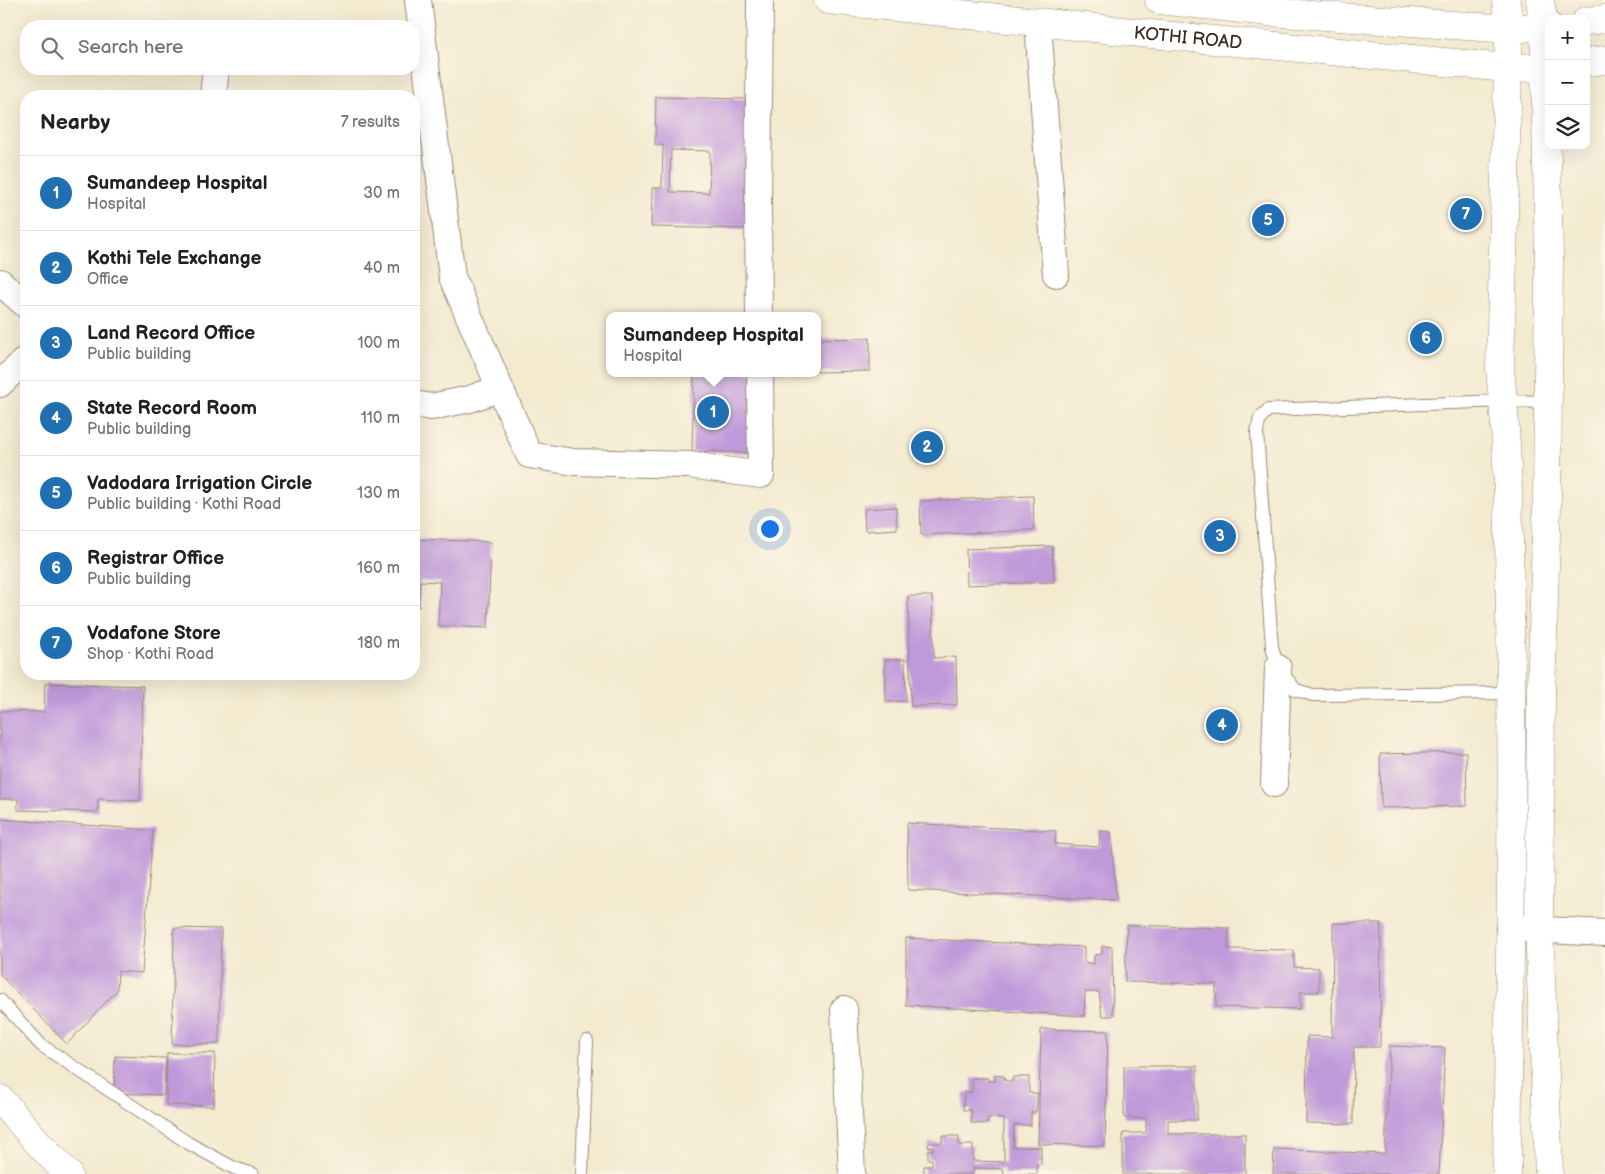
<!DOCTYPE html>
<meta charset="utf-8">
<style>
:root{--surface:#fff;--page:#f2f2f2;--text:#202124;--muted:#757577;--line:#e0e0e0;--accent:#1f6fb2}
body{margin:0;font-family:"Balsamiq Sans",sans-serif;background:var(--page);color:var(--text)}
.controls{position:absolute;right:15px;top:15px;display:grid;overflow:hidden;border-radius:10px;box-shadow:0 5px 20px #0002}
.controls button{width:45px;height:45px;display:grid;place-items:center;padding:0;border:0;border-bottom:1px solid var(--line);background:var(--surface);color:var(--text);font:25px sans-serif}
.you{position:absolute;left:769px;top:528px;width:18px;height:18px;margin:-12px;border:4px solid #fff;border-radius:50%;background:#1a73e8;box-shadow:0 0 0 8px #1a73e833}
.badge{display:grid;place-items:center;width:32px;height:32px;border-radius:50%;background:var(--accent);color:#fff;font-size:16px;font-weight:700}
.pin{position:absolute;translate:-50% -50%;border:2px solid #fff;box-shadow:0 1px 5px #0006}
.popup{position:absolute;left:606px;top:312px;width:215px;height:65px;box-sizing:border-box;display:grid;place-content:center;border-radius:10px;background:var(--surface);filter:drop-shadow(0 1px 4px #0005);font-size:16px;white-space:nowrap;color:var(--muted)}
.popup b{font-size:19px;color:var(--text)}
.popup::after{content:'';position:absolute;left:50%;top:100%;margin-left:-10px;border:10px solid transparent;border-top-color:var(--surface)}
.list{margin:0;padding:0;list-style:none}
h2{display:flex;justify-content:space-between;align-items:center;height:65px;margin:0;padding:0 20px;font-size:21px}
h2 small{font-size:16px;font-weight:400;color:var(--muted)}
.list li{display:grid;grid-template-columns:32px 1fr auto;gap:15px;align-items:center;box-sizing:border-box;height:75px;padding:0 20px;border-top:1px solid var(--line)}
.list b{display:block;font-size:19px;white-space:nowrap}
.list p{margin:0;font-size:16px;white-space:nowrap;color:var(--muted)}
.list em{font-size:16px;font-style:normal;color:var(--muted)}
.icon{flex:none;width:28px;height:28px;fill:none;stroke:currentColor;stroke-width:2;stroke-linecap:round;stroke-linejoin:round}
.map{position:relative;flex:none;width:1605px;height:1174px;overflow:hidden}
.search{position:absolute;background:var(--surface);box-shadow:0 5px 20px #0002;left:20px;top:20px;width:400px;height:55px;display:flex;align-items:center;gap:12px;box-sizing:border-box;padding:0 18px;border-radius:20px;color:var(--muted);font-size:19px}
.panel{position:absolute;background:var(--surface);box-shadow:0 5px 20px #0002;left:20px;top:90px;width:400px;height:590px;border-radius:20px}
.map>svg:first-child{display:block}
.building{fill:#c099da;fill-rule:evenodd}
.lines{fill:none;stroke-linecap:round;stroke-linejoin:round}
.service-casing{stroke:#978a77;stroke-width:14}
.minor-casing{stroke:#978a77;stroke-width:28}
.secondary-casing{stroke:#978a77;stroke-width:29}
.primary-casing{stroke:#978a77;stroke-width:29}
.trunk-casing{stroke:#978a77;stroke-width:29}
.service{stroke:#fff;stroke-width:12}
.minor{stroke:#fff;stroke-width:26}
.secondary{stroke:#fff;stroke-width:28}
.primary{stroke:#fff;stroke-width:28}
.trunk{stroke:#fff;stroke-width:28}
.labels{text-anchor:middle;stroke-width:4;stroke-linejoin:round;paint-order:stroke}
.street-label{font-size:18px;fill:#3b2a1e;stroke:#fcf5e5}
</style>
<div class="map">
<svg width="1605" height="1174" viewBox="0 0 1605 1174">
<rect width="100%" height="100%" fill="#fcf5e5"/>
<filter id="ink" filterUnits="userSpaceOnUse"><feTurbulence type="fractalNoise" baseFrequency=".02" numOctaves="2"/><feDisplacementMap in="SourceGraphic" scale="10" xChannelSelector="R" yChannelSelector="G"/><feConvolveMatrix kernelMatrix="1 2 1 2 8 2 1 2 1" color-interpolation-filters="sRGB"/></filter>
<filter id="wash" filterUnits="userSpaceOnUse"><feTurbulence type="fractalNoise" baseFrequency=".0096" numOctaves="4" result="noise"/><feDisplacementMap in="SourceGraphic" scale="20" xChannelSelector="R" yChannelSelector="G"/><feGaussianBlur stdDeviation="1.12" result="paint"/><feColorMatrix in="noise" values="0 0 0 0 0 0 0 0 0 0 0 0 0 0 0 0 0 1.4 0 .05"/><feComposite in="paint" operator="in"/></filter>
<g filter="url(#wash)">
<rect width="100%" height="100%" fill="#f3ead0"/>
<g id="blocks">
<!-- building -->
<path class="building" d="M 656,97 L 748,99 L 745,229 L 651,227 L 652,188 L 662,188 L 663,145 L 655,145 ZM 671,150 L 710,151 L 709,193 L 670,192 Z
M 870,338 L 870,371 L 817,372 L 817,339 Z
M 694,373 L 758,374 L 756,453 L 692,451 Z
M 1033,496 L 1034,530 L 921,535 L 920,501 Z
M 896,507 L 897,529 L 865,531 L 864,509 Z
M 414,539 L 491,542 L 488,628 L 438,626 L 440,582 L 420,581 L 419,607 L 414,607 Z
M 1052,546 L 1054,582 L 967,585 L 966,549 Z
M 908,596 L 932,596 L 934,658 L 956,657 L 957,705 L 911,706 Z
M 905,659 L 906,701 L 886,702 L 885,660 Z
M 45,683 L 143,686 L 140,801 L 98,799 L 98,812 L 18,810 L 18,799 L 0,799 L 0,711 L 44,712 Z
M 1466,752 L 1467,806 L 1381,808 L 1380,754 Z
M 0,819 L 153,830 L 142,973 L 118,971 L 117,990 L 67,1044 L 0,975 Z
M 907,823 L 1056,831 L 1055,844 L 1099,847 L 1100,831 L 1111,832 L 1116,900 L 908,890 Z
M 1333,923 L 1381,923 L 1380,1047 L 1354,1047 L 1353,1124 L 1306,1123 L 1307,1036 L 1332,1037 Z
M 1127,925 L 1229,928 L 1228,949 L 1294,950 L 1294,967 L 1319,968 L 1319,992 L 1300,992 L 1300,1009 L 1216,1007 L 1216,984 L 1125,982 Z
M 174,928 L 221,929 L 219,1044 L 172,1044 Z
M 906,938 L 1084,947 L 1084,962 L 1094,964 L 1094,955 L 1102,954 L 1102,946 L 1112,947 L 1113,1016 L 1102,1016 L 1099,992 L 1085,992 L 1084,1016 L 906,1005 Z
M 1041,1029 L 1108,1031 L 1105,1146 L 1038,1144 Z
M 1390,1046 L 1445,1048 L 1439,1174 L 1273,1174 L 1274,1149 L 1385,1154 Z
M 167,1053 L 215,1053 L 214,1106 L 166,1105 Z
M 115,1056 L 166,1058 L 164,1095 L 114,1093 Z
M 1124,1066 L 1197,1066 L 1197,1120 L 1168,1120 L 1168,1134 L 1245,1134 L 1245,1174 L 1123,1174 L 1123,1133 L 1146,1133 L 1146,1118 L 1124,1118 Z
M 995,1075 L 1004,1076 L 1005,1081 L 1012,1081 L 1013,1077 L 1029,1077 L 1029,1093 L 1038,1093 L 1036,1112 L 1031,1112 L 1031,1125 L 1014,1125 L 1013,1147 L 1041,1147 L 1041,1164 L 1037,1164 L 1037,1174 L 1004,1174 L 1003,1169 L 973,1168 L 973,1174 L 924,1174 L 924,1166 L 932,1166 L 932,1159 L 928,1159 L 928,1150 L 933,1150 L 933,1146 L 928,1147 L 929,1143 L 942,1143 L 942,1136 L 959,1136 L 959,1145 L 973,1145 L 973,1161 L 1004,1162 L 1004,1119 L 988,1118 L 987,1124 L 971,1123 L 971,1110 L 963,1110 L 964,1092 L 972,1092 L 972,1078 L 988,1078 L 988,1081 L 995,1081 Z"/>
</g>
</g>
<g filter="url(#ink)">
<use href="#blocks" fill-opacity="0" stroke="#978a77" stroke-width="1"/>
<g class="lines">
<defs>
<path id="service" d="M 1512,693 L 1313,695 L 1296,690 L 1278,668 L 1272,647 L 1257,432 L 1260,418 L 1268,410 L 1503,401 L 1548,402
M 0,1000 L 41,1045 L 188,1143 L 234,1168 L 253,1174
M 582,1174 L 587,1041"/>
<path id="minor" d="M 418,0 L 452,277 L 529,455 L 574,462 L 689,465 L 761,475 L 760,373
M 1038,23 L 1056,274
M 213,96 L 216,69
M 0,282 L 26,305
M 759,316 L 758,208 L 760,0
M 0,384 L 26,359
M 414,404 L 431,407 L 470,399 L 500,388
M 1274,784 L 1278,668
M 1509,928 L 1605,933
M 844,1009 L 852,1174"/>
<path id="secondary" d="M 1506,0 L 1509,29 L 1500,369 C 1509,451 1509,533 1510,616 C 1514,802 1509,988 1507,1174
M 1540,0 L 1544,27 L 1545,67 L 1549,259 L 1547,505 L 1541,694 L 1539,929 L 1549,1174"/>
<g id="primary">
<path id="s1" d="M 828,0 L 1151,34 L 1507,68 L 1549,67"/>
<path d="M 1159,0 L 1269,12 L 1509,29 L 1549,26"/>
<path d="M 1586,21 L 1605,19"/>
<path d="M 1586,62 L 1605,60"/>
</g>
<path id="trunk" d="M 0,1099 L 41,1146 L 68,1174"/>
</defs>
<!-- service casing -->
<use href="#service" class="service-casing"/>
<!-- minor casing -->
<use href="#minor" class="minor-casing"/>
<!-- secondary casing -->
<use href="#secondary" class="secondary-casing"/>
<!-- primary casing -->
<use href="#primary" class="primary-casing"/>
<!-- trunk casing -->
<use href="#trunk" class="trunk-casing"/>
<!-- service -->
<use href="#service" class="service"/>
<!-- minor -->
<use href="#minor" class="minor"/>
<!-- secondary -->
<use href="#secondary" class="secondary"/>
<!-- primary -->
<use href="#primary" class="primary"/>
<!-- trunk -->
<use href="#trunk" class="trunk"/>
</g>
</g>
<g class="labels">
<!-- street labels -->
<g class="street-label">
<text dy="6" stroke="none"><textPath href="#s1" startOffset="362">KOTHI ROAD</textPath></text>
</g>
</g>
</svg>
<div class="controls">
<button>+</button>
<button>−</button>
<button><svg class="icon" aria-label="layers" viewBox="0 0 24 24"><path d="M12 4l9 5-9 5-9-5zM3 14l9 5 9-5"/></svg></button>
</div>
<div class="you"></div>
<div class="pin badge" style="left:713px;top:412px">1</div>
<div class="popup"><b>Sumandeep Hospital</b>Hospital</div>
<div class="pin badge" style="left:927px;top:447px">2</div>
<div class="pin badge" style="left:1220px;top:536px">3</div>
<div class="pin badge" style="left:1222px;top:725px">4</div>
<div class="pin badge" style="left:1268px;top:220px">5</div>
<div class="pin badge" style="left:1426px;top:338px">6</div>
<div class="pin badge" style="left:1466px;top:214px">7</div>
<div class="search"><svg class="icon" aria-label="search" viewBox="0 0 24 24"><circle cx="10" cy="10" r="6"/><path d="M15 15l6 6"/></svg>Search here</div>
<section class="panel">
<h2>Nearby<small>7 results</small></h2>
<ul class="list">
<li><span class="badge">1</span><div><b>Sumandeep Hospital</b><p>Hospital</p></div><em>30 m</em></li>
<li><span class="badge">2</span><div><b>Kothi Tele Exchange</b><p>Office</p></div><em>40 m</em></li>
<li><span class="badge">3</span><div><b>Land Record Office</b><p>Public building</p></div><em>100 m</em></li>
<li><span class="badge">4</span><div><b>State Record Room</b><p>Public building</p></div><em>110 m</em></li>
<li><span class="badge">5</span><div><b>Vadodara Irrigation Circle</b><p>Public building · Kothi Road</p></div><em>130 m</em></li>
<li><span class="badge">6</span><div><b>Registrar Office</b><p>Public building</p></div><em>160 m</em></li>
<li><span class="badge">7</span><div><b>Vodafone Store</b><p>Shop · Kothi Road</p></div><em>180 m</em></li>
</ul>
</section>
</div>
